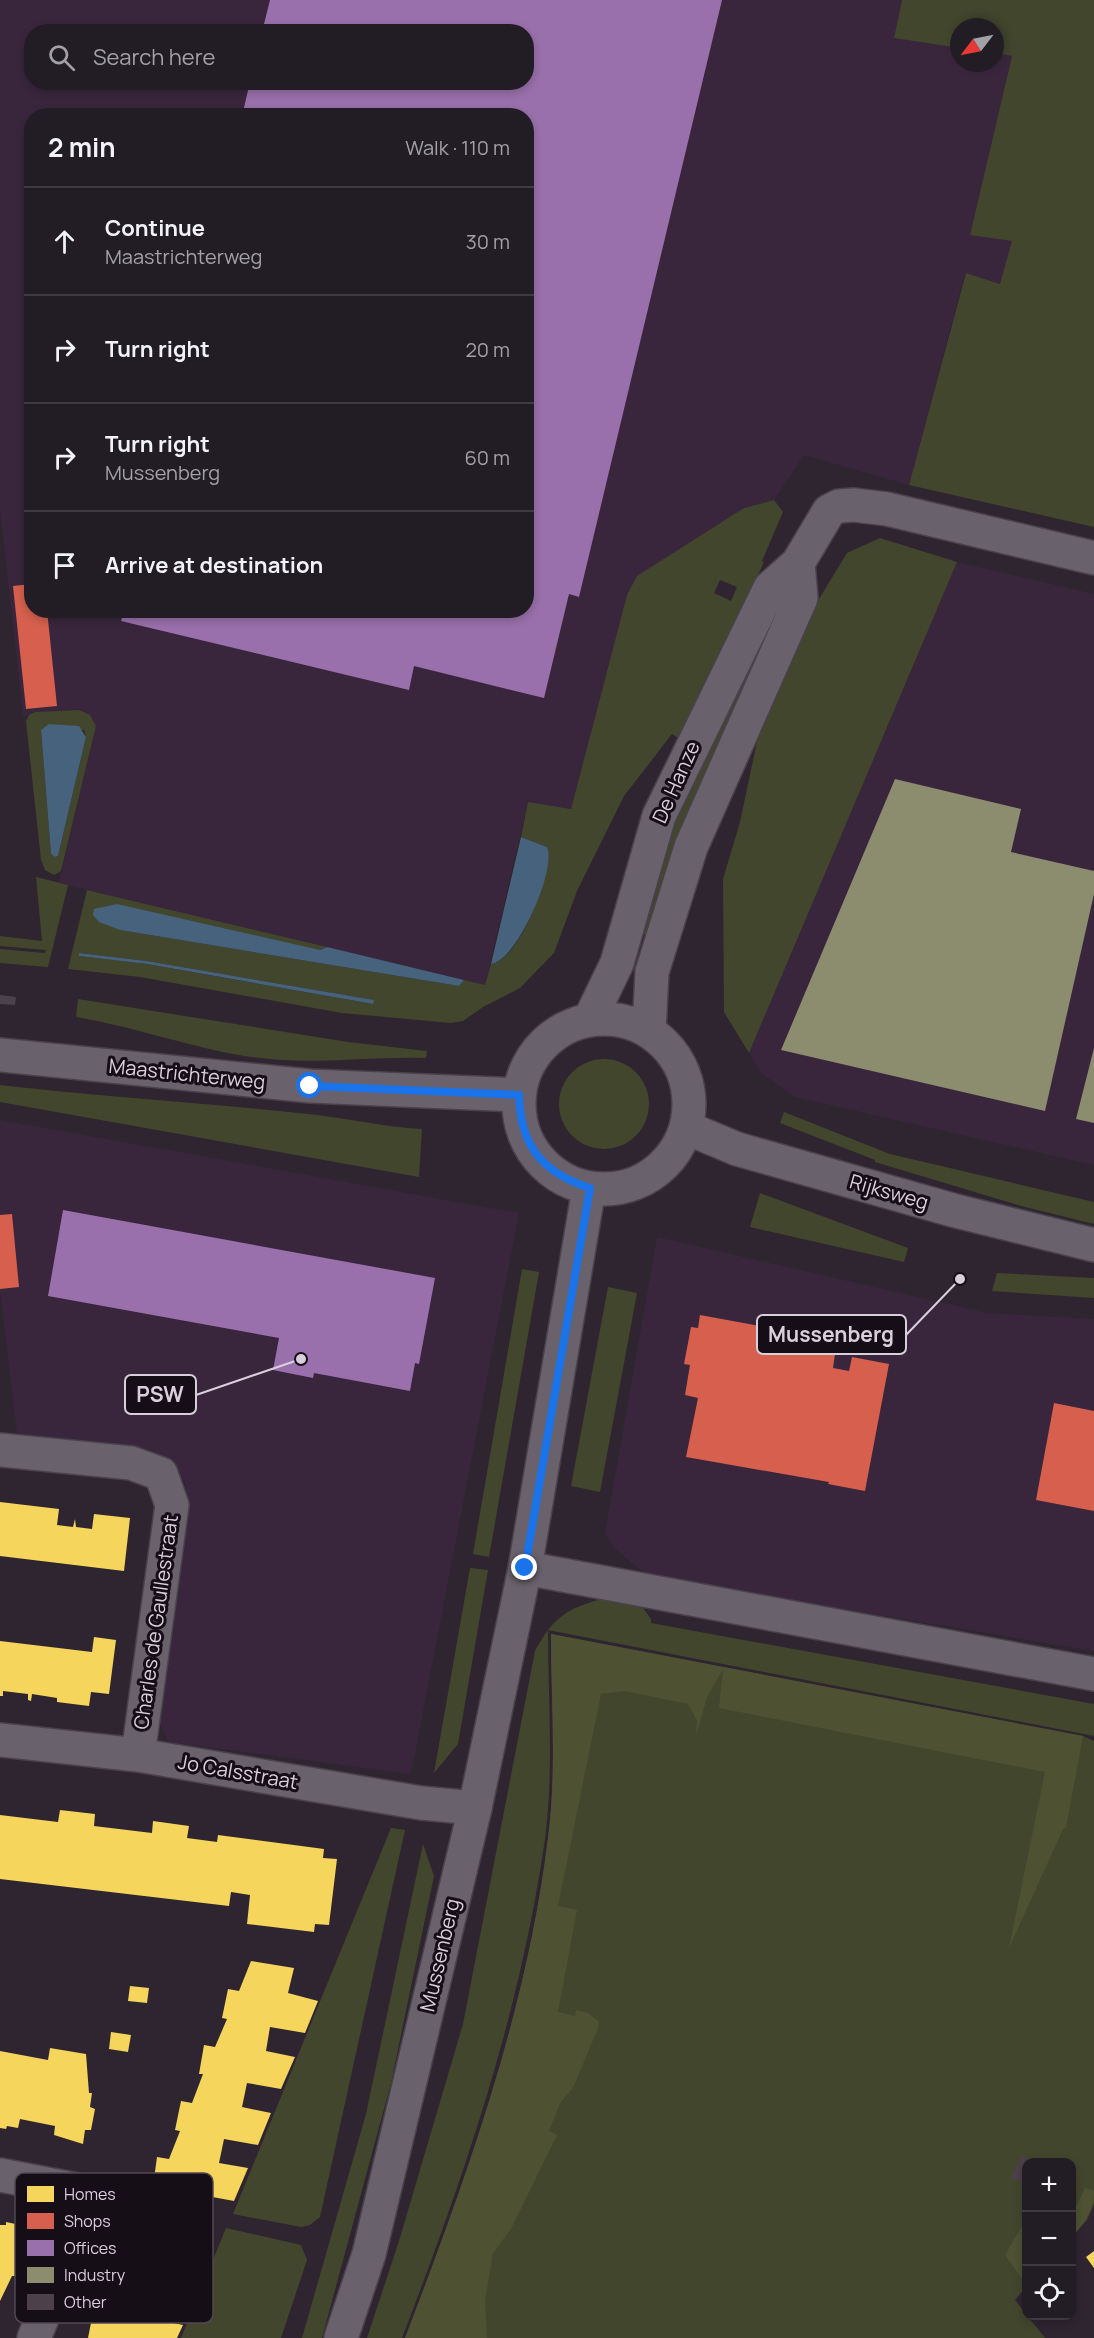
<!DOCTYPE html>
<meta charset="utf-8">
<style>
:root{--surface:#221c24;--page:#2a252c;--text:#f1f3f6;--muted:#a2a1a6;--line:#3f3a41}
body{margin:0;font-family:Manrope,sans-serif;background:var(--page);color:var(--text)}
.controls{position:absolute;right:18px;bottom:18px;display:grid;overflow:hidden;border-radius:12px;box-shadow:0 3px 9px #0003}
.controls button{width:54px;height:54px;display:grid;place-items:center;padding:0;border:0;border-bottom:2px solid var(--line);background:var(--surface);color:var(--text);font:30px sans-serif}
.compass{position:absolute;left:950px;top:18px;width:54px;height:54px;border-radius:50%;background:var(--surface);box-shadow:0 3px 9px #0003;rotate:238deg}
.stop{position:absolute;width:18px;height:18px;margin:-14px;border:4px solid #1a73e8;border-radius:50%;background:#fff}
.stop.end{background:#1a73e8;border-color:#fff;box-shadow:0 2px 6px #0008}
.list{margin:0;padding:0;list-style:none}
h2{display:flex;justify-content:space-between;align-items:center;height:78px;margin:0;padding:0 24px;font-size:26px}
h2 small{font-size:20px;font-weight:400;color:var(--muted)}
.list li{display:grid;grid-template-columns:39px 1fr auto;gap:18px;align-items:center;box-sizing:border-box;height:108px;padding:0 24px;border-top:2px solid var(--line)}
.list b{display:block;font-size:22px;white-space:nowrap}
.list p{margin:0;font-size:20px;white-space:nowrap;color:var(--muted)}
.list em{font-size:20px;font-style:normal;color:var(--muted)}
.icon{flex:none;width:33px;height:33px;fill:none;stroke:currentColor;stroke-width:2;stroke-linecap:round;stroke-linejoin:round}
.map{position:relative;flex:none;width:1094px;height:2338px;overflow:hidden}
.search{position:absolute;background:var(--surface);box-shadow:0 3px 9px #0003;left:24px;top:24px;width:510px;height:66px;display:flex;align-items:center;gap:15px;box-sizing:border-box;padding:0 21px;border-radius:24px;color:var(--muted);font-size:22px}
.panel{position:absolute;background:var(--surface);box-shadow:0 3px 9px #0003;left:24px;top:108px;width:510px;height:510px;border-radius:24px}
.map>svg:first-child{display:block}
.built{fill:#39263d;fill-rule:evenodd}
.green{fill:#42462d;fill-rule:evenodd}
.forest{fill:#4e5233}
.water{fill:#47627c}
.homes{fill:#f6d55c}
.shops{fill:#d6604d}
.offices{fill:#9970ab}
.industry{fill:#8c8c6e}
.building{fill:#4c404a}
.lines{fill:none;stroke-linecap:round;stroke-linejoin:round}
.street-casing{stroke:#49414b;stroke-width:36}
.secondary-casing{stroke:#49414b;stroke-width:36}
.street{stroke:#69616b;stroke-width:33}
.secondary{stroke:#69616b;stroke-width:33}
.route{stroke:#1a73e8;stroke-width:8}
.labels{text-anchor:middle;stroke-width:6;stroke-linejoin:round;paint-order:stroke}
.street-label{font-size:20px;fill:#d9cedb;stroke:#150e16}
.key{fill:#150e16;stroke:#504851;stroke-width:1.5}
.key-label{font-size:16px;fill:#d9cedb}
.leader{fill:none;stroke:#d9cedb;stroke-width:2}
.callout-dot{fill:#d9cedb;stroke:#150e16;stroke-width:2}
.callout{fill:#150e16;stroke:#d9cedb;stroke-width:2}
.callout-label{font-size:21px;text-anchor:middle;font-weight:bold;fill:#d9cedb}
</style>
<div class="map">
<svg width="1094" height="2338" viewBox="0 0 1094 2338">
<rect width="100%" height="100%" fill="#2e2530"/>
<!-- built -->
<path class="built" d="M 0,0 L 902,0 L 894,38 L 959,48 L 959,63 L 995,63 L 995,53 L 1012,56 L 970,234 L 1012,241 L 1001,284 L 965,273 L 909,485 L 804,455 L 774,500 L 743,508 L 627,595 L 571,809 L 528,802 L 485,985 L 59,883 L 96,726 L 80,709 L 35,712 L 23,717 L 0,508 ZM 32,32 L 526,32 L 526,82 L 32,82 ZM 32,116 L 526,116 L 526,610 L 32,610 Z
M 957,562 L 1094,594 L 1094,1165 L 795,1097 L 761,1073 L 749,1053 Z
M 0,1120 L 519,1213 L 411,1774 L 168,1742 L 159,1722 L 189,1503 L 184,1480 L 157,1454 L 17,1433 L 0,1291 Z
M 657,1237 L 987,1313 L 1094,1319 L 1094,1651 L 648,1576 L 615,1549 L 605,1533 Z"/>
<!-- green -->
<path class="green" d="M 902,0 L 1094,0 L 1094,527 L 909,485 L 966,273 L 1000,284 L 1012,241 L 970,235 L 1012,56 L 995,53 L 995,27 L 959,27 L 959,48 L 894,38 Z
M 774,500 L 783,512 L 762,561 L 764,562 L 686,732 L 681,740 L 672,734 L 624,796 L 577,891 L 554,953 L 520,988 L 483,1007 L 463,1021 L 451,1023 L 342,1013 L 140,977 L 68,969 L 87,890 L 327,947 L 320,950 L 120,930 L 459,986 L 464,980 L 485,985 L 491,964 C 519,961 554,872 547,847 L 521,837 L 528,802 L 571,809 L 627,595 L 637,576 L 744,508 ZM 720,580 L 737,587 L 731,601 L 714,593 ZM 79,953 L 147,961 L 373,1000 L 372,1004 L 147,964 L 79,956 Z
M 880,538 L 957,562 L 749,1053 L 724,1012 L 723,879 L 740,822 L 759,732 L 802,627 L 847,553 Z
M 782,584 L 794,589 L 650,936 L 636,932 L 656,862 Z
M 79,710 L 90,715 L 96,726 L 61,871 L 54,875 L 45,870 L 41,860 L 26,721 L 29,715 L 35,712 ZM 41,730 L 84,730 L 86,737 L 58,856 L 55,857 L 51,854 Z
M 36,877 L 68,885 L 48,967 L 0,963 L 0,949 L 45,953 L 46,950 L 0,946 L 0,936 L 42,941 Z
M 78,999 L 348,1042 L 427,1051 L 426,1058 C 378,1056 329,1063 281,1060 C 211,1056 144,1028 76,1017 Z
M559 1104a45 45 0 1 1 90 0a45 45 0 1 1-90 0Z
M 0,1085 C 103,1097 206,1103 309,1114 C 347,1118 383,1127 422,1129 L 419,1177 L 0,1102 Z
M 784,1112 L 890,1154 L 1094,1202 L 1094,1224 L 1021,1206 L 875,1162 L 875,1160 L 780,1123 Z
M 760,1193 L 908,1248 L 904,1262 L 750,1227 Z
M 522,1269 L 539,1272 L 489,1557 L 473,1554 Z
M 997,1273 L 1094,1278 L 1094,1298 L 992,1291 Z
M 608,1287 L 637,1293 L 600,1492 L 571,1486 Z
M 470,1568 L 488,1570 L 458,1744 L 434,1773 Z
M 602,1599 L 641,1605 L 651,1619 L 651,1623 L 1094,1704 L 1094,1736 L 548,1630 C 548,1699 554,1770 545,1839 C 520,2013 465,2174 402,2338 L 367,2338 L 399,2241 L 463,2024 L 535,1651 C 553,1618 565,1609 602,1599 Z
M 551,1634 L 1083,1736 L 1094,1741 L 1094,2204 L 1087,2220 L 1072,2237 L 1072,2162 L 1026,2162 L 1026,2287 L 1015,2300 L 1045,2338 L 405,2338 C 467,2177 527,2010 548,1838 C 557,1770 551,1701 551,1634 Z
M 391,1828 L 405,1830 L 320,2217 L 310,2225 L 301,2227 L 233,2214 Z
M 423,1844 L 434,1876 L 391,2083 L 322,2338 L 302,2338 L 366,2114 Z
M 226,2228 L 301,2245 L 307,2260 L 281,2338 L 181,2338 Z"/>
<!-- forest -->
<path class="forest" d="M 551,1634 L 1083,1736 L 1066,1828 L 1063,1829 L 1009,1948 L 1045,1772 L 719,1708 L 723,1669 L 707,1697 L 696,1736 L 697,1721 L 688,1704 L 624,1691 L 601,1694 L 558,1906 L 577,1910 L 558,2012 L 575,2016 L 576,2010 L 588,2013 L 599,2022 L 598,2028 L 573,2088 L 560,2103 L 549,2131 L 557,2135 L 511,2229 L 493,2253 L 485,2301 L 487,2338 L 405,2338 C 467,2176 527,2011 548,1838 C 557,1770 551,1701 551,1634 Z
M 1085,2188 L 1094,2191 C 1094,2211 1085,2222 1072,2237 L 1072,2216 Z
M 1026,2225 L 1026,2284 L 1005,2255 L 1022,2226 Z"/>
<!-- water -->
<path class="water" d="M 49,724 L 79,726 L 86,737 L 58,856 L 55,857 L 51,854 L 41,730 Z
M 521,837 L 547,847 C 557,870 516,962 491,964 Z
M 117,904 L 320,950 L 327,947 L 464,980 L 459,986 L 120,930 L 99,922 L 93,915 L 94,909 Z
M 79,953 L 147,961 L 374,1000 L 373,1004 L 147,964 L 79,956 Z"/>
<!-- homes -->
<path class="homes" d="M 0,1502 L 59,1509 L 57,1525 L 73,1527 L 75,1519 L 76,1527 L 92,1529 L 94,1514 L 130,1518 L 124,1571 L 0,1556 Z
M 94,1637 L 116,1640 L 109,1694 L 91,1692 L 89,1706 L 57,1702 L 57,1698 L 32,1694 L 31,1701 L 28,1700 L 28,1694 L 3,1691 L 3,1696 L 0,1696 L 0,1641 L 92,1652 Z
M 60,1810 L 95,1814 L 94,1826 L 152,1833 L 153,1821 L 189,1826 L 187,1838 L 217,1842 L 218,1835 L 324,1849 L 323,1858 L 337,1859 L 329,1925 L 315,1924 L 314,1932 L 247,1924 L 250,1895 L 231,1892 L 229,1906 L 0,1879 L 0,1815 L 58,1822 Z
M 251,1961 L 294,1968 L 288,1993 L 318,2001 L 305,2033 L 270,2027 L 266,2051 L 295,2057 L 281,2089 L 247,2083 L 242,2107 L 271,2113 L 258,2145 L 224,2139 L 219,2163 L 248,2168 L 234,2201 L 153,2186 L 157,2157 L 169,2159 L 180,2131 L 175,2130 L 181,2101 L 192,2103 L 203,2074 L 199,2074 L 204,2045 L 215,2047 L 227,2019 L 222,2018 L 228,1989 L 239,1991 Z
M 130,1986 L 149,1988 L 147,2003 L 128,2001 Z
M 111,2032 L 131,2035 L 128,2052 L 109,2049 Z
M 50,2048 L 86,2054 L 89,2093 L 92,2093 L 90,2107 L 95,2109 L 91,2130 L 85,2130 L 83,2144 L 54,2135 L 55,2126 L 20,2119 L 18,2128 L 7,2126 L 6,2129 L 0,2128 L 0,2051 L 48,2060 Z
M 6,2222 L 25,2226 L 22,2240 L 27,2241 L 23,2263 L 18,2262 L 15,2276 L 12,2276 L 0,2301 L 0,2225 L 6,2225 Z
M 142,2224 L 183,2231 L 177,2263 L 206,2268 L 193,2301 L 158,2295 L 154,2319 L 183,2325 L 177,2338 L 88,2338 L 93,2313 L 104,2315 L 115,2287 L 111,2286 L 116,2257 L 127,2259 Z
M 1094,2251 L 1094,2268 L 1086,2257 Z"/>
<!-- shops -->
<path class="shops" d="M 32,584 L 32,610 L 47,610 L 57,706 L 26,709 L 13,586 Z
M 12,1214 L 19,1287 L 0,1289 L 0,1215 Z
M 700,1315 L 781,1330 L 778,1343 L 835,1354 L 833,1368 L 849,1371 L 852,1357 L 889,1364 L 865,1491 L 828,1484 L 829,1482 L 686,1457 L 698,1398 L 685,1395 L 690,1365 L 684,1364 L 691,1327 L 698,1328 Z
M 1054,1403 L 1094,1411 L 1094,1511 L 1036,1500 Z"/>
<!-- offices -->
<path class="offices" d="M 270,0 L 722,0 L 579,597 L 569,594 L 544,698 L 414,666 L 409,690 L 121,621 L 124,610 L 526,610 L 526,116 L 242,116 L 250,82 L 526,82 L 526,32 L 262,32 Z
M 63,1210 L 435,1278 L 419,1364 L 415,1363 L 410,1391 L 314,1373 L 313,1378 L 273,1370 L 279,1338 L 48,1296 Z"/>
<!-- industry -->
<path class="industry" d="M 895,779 L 1021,809 L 1011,852 L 1094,871 L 1094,894 L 1045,1111 L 781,1050 Z
M 1094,1048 L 1094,1123 L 1076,1119 Z"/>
<!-- building -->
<path class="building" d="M 0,995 L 16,997 L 15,1005 L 0,1004 Z
M 1022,2155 L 1036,2162 L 1026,2162 L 1026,2185 L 1011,2178 Z"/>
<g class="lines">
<defs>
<path id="street" d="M 590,1019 L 617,963 L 659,816 L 770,588 L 798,563 L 829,511 L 839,506 L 854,505 L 887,509 L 1094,558
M 649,1031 L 652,972 L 691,847 L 801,598 L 798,563
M 0,1450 L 131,1463 L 161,1474 L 172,1505 L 138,1755
M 525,1568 L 1094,1674
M 0,1740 L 138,1755 L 421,1803 L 475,1808
M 0,2175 L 93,2193 L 34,2338"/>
<path id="secondary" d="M519 1104a85 85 0 1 1 170 0a85 85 0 1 1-170 0Z
M 0,1055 L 310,1086 L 519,1095
M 687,1128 L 737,1149 L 956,1211 L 1094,1245
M 341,2338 L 369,2254 L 475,1808 L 525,1568 L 589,1188"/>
</defs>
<!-- street casing -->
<use href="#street" class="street-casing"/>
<!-- secondary casing -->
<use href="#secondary" class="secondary-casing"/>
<!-- street -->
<use href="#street" class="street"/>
<!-- secondary -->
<use href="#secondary" class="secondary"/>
</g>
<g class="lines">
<!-- route -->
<path class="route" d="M 310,1086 L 519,1095 C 520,1145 542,1173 590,1188 L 525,1568"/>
</g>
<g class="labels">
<!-- street labels -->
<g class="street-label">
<text transform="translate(676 782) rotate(-66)" y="7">De Hanze</text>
<text transform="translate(187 1074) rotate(6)" y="7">Maastrichterweg</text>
<text transform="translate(889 1192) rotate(16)" y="7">Rijksweg</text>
<text transform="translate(156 1622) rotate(-82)" y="7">Charles de Gaullestraat</text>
<text transform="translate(238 1772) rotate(10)" y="7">Jo Calsstraat</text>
<text transform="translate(440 1955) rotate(-77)" y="7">Mussenberg</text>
</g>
</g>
<!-- legend -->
<rect x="15" y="2173" width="198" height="150" rx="9" class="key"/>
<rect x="27" y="2186" width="27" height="16" fill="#f6d55c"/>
<rect x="27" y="2213" width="27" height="16" fill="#d6604d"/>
<rect x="27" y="2240" width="27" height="16" fill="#9970ab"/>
<rect x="27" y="2267" width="27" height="16" fill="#8c8c6e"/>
<rect x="27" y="2294" width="27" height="16" fill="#4c404a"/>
<g class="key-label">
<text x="64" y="2200">Homes</text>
<text x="64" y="2227">Shops</text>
<text x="64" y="2254">Offices</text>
<text x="64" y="2281">Industry</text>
<text x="64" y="2308">Other</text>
</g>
<!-- callouts -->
<path class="leader" d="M960 1279L906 1335M301 1359L196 1395"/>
<g class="callout-dot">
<circle cx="960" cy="1279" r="6"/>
<circle cx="301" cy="1359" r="6"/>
</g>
<g class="callout">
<rect x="757" y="1315" width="149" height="39" rx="6"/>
<rect x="125" y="1375" width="71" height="39" rx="6"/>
</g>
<g class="callout-label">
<text x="831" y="1342">Mussenberg</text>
<text x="160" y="1402">PSW</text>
</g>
</svg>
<div class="controls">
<button>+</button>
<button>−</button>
<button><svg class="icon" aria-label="locate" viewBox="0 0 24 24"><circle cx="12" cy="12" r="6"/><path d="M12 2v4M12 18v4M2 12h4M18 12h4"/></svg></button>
</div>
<svg class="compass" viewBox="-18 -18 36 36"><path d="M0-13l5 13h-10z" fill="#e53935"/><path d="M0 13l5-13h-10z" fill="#a2a1a6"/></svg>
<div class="stop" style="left:310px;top:1086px"></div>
<div class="stop end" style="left:525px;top:1568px"></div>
<div class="search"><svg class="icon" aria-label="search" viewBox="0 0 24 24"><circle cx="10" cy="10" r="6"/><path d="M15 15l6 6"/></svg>Search here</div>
<section class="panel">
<h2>2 min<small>Walk · 110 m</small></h2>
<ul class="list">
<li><svg class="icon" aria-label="ahead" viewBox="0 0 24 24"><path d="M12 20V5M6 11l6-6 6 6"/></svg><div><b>Continue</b><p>Maastrichterweg</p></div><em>30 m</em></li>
<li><svg class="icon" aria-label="right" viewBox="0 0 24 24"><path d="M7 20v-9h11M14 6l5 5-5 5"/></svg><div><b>Turn right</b></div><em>20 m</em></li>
<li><svg class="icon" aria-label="right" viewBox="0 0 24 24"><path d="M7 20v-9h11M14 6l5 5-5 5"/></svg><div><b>Turn right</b><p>Mussenberg</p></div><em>60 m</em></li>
<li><svg class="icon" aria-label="arrive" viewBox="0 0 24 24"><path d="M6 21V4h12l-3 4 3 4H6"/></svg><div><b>Arrive at destination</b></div></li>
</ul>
</section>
</div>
